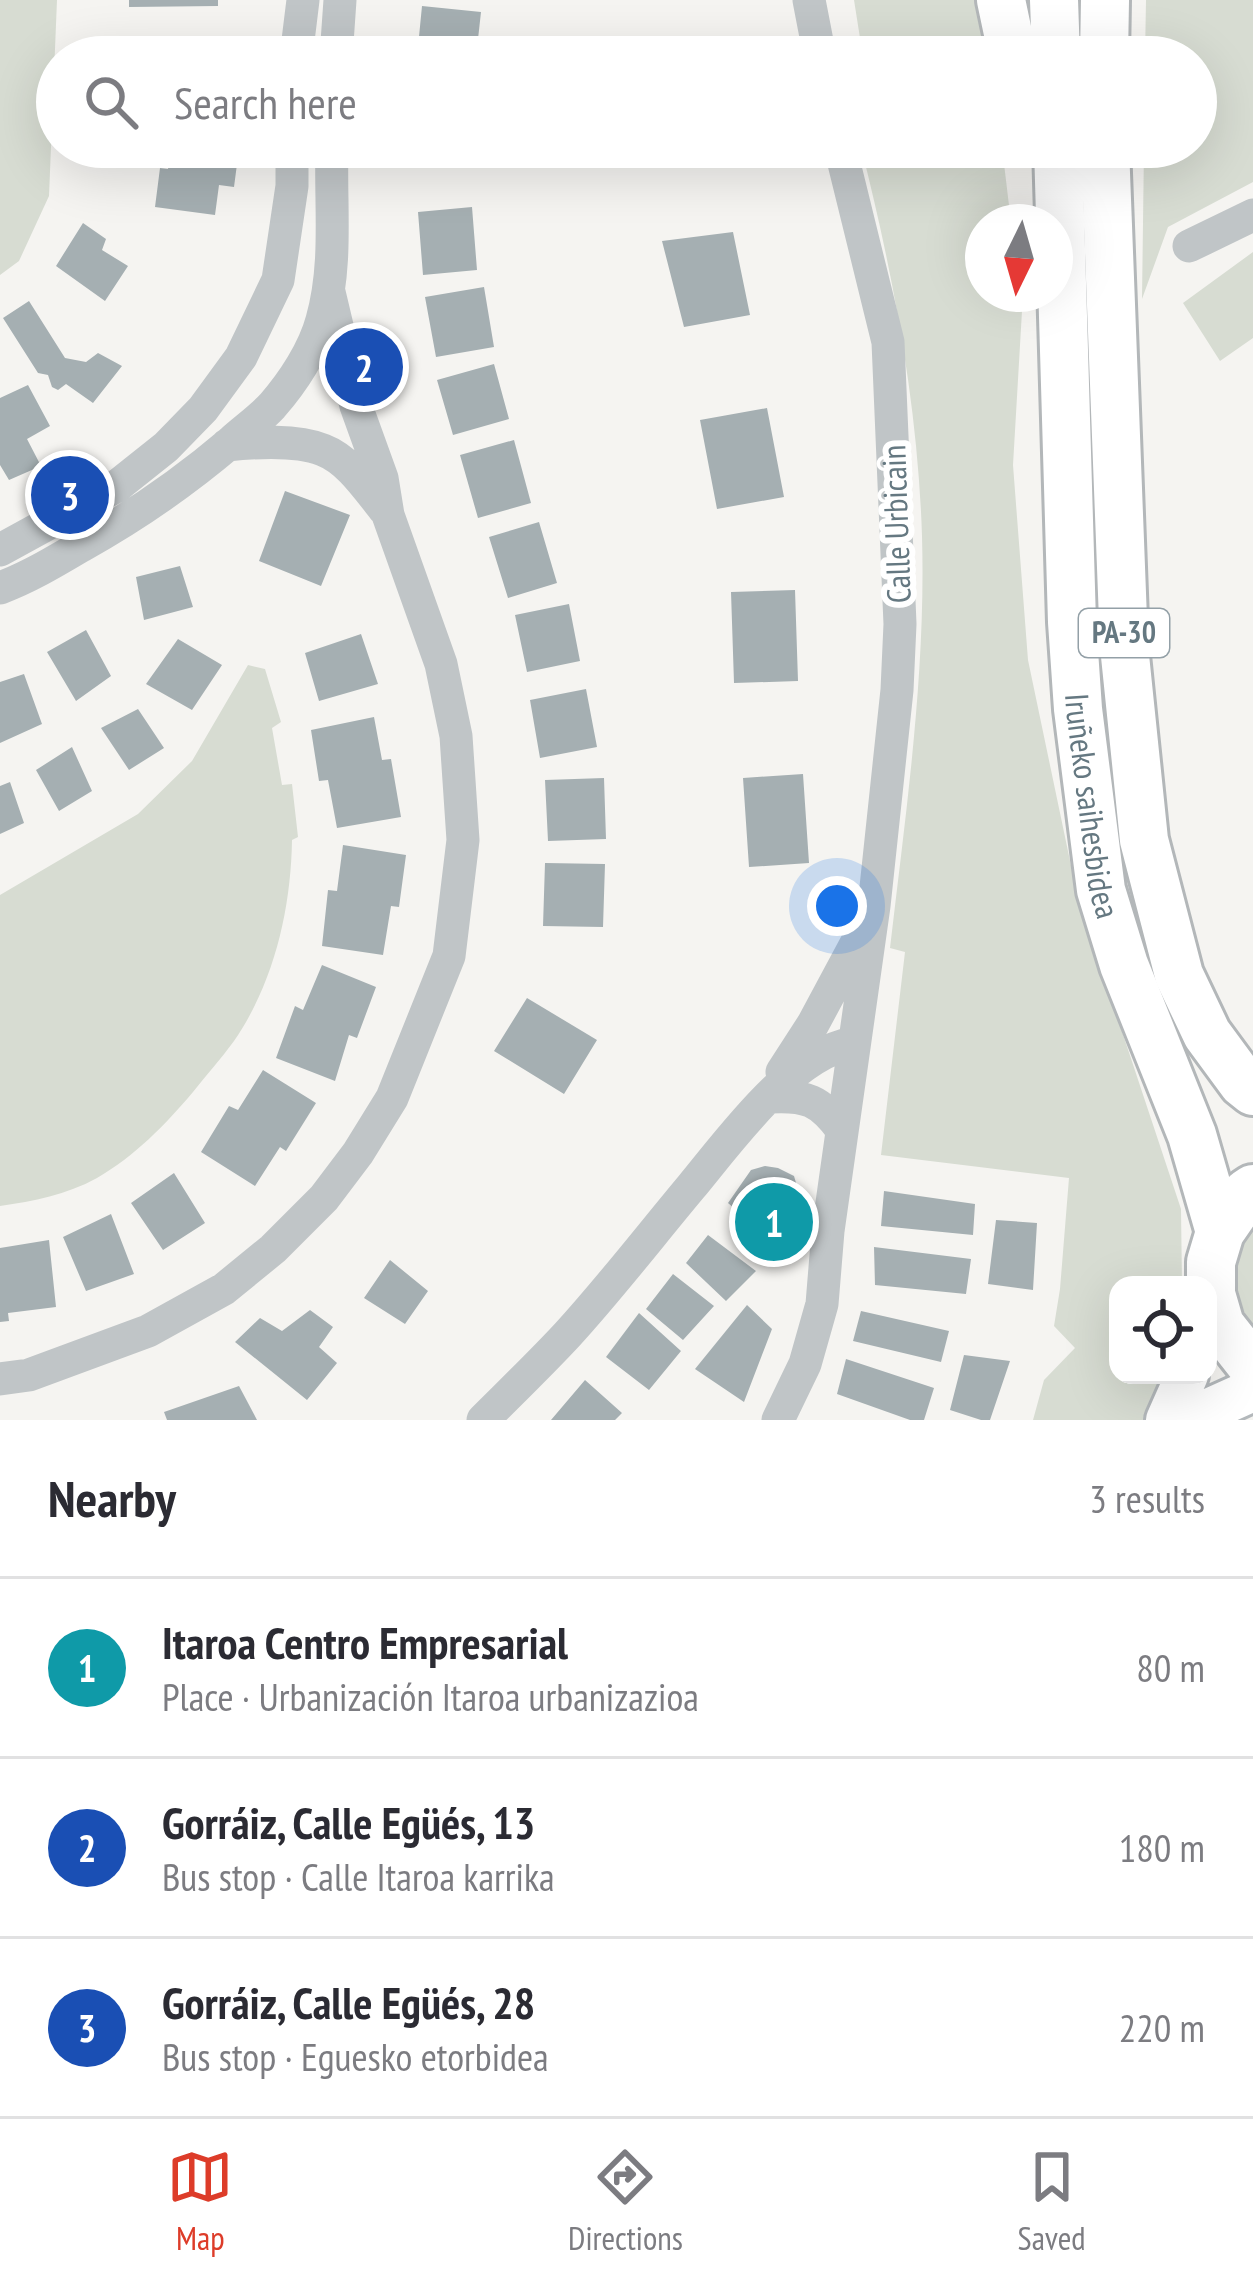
<!DOCTYPE html>
<meta charset="utf-8">
<style>
:root{--surface:#fff;--page:#f7f7f7;--text:#2b2b33;--muted:#7c7c81;--line:#e1e1e2;--accent:#dd3c29}
body{margin:0;font-family:"PT Sans Narrow",sans-serif;background:var(--page);color:var(--text)}
.controls{position:absolute;right:36px;bottom:36px;display:grid;overflow:hidden;border-radius:24px;box-shadow:0 12px 48px #0002}
.controls button{width:108px;height:108px;display:grid;place-items:center;padding:0;border:0;border-bottom:3px solid var(--line);background:var(--surface);color:var(--text);font:60px sans-serif}
.compass{position:absolute;left:965px;top:204px;width:108px;height:108px;border-radius:50%;background:var(--surface);box-shadow:0 12px 48px #0002;rotate:185deg}
.you{position:absolute;left:837px;top:906px;width:42px;height:42px;margin:-30px;border:9px solid #fff;border-radius:50%;background:#1a73e8;box-shadow:0 0 0 18px #1a73e833}
.badge{display:grid;place-items:center;width:78px;height:78px;border-radius:50%;background:var(--accent);color:#fff;font-size:39px;font-weight:700}
.pin{position:absolute;translate:-50% -50%;border:6px solid #fff;box-shadow:0 3px 12px #0006}
.list{margin:0;padding:0;list-style:none}
h2{display:flex;justify-content:space-between;align-items:center;height:156px;margin:0;padding:0 48px;font-size:51px}
h2 small{font-size:39px;font-weight:400;color:var(--muted)}
.list li{display:grid;grid-template-columns:78px 1fr auto;gap:36px;align-items:center;box-sizing:border-box;height:180px;padding:0 48px;border-top:3px solid var(--line)}
.list b{display:block;font-size:45px;white-space:nowrap}
.list p{margin:0;font-size:39px;white-space:nowrap;color:var(--muted)}
.list em{font-size:39px;font-style:normal;color:var(--muted)}
.icon{flex:none;width:66px;height:66px;fill:none;stroke:currentColor;stroke-width:2;stroke-linecap:round;stroke-linejoin:round}
.map{position:relative;flex:none;width:1253px;height:1420px;overflow:hidden}
.search{position:absolute;background:var(--surface);box-shadow:0 12px 48px #0002;left:36px;right:36px;top:36px;height:132px;display:flex;align-items:center;gap:30px;box-sizing:border-box;padding:0 42px;border-radius:66px;color:var(--muted);font-size:45px}
.sheet{height:696px;background:var(--surface)}
nav{display:flex;justify-content:space-around;align-items:center;box-sizing:border-box;height:168px;border-top:3px solid var(--line);background:var(--surface);font-size:33px;color:var(--muted)}
nav a{display:grid;justify-items:center;gap:6px}
nav .on{color:var(--accent)}
.map>svg:first-child{display:block}
.green{fill:#d7dcd2}
.building{fill:#a5afb2}
.lines{fill:none;stroke-linecap:round;stroke-linejoin:round}
.major-casing{stroke:#b3b8bb;stroke-width:48}
.highway-casing{stroke:#b3b7b9;stroke-width:54}
.minor{stroke:#c0c5c7;stroke-width:33}
.major{stroke:#fff;stroke-width:42}
.highway{stroke:#fff;stroke-width:48}
.labels{text-anchor:middle;stroke-width:12;stroke-linejoin:round;paint-order:stroke}
.shield{fill:#fff;stroke:#93a0a7;stroke-width:3}
.shield-label{font-size:30px;font-weight:bold;fill:#657881}
.street-label{font-size:33px;fill:#657881;stroke:#fff}
</style>
<div class="map">
<svg width="1253" height="1420" viewBox="0 0 1253 1420">
<rect width="100%" height="100%" fill="#f5f4f1"/>
<!-- green -->
<path class="green" d="M 0,0 L 57,0 L 49,196 L 19,261 L 0,275 Z
M 854,0 L 977,0 L 987,57 L 863,57 Z
M 1146,0 L 1253,0 L 1253,182 L 1168,227 L 1142,299 L 1144,147 L 1196,147 L 1196,57 L 1145,57 Z
M 861,147 L 1002,147 L 1011,222 L 983,222 L 983,294 L 1020,294 L 1022,311 L 1013,465 L 1028,660 L 1078,899 L 1181,1209 L 1182,1285 L 1118,1285 L 1118,1375 L 1164,1375 L 1146,1420 L 1033,1420 L 1044,1380 L 1075,1348 L 1054,1326 L 1060,1289 L 1069,1178 L 881,1155 L 905,952 L 890,948 C 906,811 926,674 922,536 C 918,406 893,273 861,147 Z
M 1253,252 L 1253,338 L 1220,361 L 1183,303 Z
M 248,665 L 265,669 L 281,722 L 272,728 L 282,785 L 292,784 L 298,837 L 292,840 C 291,909 274,983 234,1041 C 221,1059 206,1075 193,1092 C 165,1125 135,1156 97,1178 C 66,1195 34,1201 0,1206 L 0,895 L 138,814 L 192,761 Z
M 1253,1224 L 1253,1329 C 1230,1291 1233,1262 1253,1224 Z"/>
<!-- building -->
<path class="building" d="M 129,0 L 218,0 L 218,6 L 129,7 Z
M 422,6 L 481,12 L 476,57 L 417,57 Z
M 178,50 L 236,54 L 236,57 L 178,57 Z
M 171,147 L 239,149 L 234,187 L 219,185 L 215,215 L 155,207 L 160,168 L 168,169 Z
M 472,207 L 477,270 L 423,275 L 418,212 Z
M 83,223 L 106,239 L 102,250 L 128,266 L 105,301 L 56,266 Z
M 733,232 L 750,315 L 684,327 L 662,241 Z
M 484,287 L 494,347 L 436,357 L 425,297 Z
M 29,301 L 65,358 L 86,362 L 98,353 L 122,366 L 93,403 L 66,384 L 58,390 L 52,387 L 48,375 L 38,373 L 3,318 Z
M 494,364 L 509,419 L 453,435 L 437,380 Z
M 28,385 L 50,426 L 27,439 L 41,466 L 9,480 L 0,465 L 0,398 Z
M 767,408 L 784,497 L 717,509 L 700,420 Z
M 514,440 L 531,503 L 478,518 L 460,455 Z
M 285,491 L 350,515 L 321,586 L 259,561 Z
M 539,522 L 557,583 L 508,598 L 489,537 Z
M 180,566 L 193,607 L 144,620 L 136,577 Z
M 795,590 L 798,681 L 734,683 L 731,592 Z
M 569,604 L 580,661 L 527,672 L 515,615 Z
M 86,630 L 111,676 L 76,701 L 47,652 Z
M 361,634 L 378,684 L 319,701 L 305,653 Z
M 178,639 L 222,665 L 192,710 L 146,684 Z
M 24,674 L 42,724 L 0,743 L 0,682 Z
M 586,689 L 597,747 L 540,758 L 530,700 Z
M 138,709 L 164,748 L 129,770 L 101,728 Z
M 374,717 L 382,760 L 391,759 L 401,817 L 337,828 L 328,780 L 319,781 L 311,730 Z
M 72,747 L 92,791 L 59,811 L 36,770 Z
M 803,774 L 809,863 L 749,867 L 743,778 Z
M 604,778 L 606,839 L 548,841 L 545,780 Z
M 10,782 L 24,823 L 0,834 L 0,786 Z
M 343,845 L 406,855 L 399,907 L 391,906 L 383,955 L 322,946 L 328,890 L 337,891 Z
M 545,863 L 605,864 L 603,927 L 543,926 Z
M 322,965 L 376,987 L 357,1038 L 349,1035 L 335,1081 L 276,1058 L 295,1006 L 303,1010 Z
M 527,998 L 597,1040 L 564,1094 L 494,1051 Z
M 263,1070 L 316,1103 L 286,1151 L 280,1147 L 255,1186 L 201,1152 L 229,1106 L 238,1110 Z
M 765,1166 L 778,1168 L 794,1176 L 799,1193 L 801,1208 L 791,1258 L 728,1203 L 751,1170 Z
M 174,1173 L 205,1223 L 163,1250 L 131,1203 Z
M 884,1191 L 975,1204 L 973,1235 L 881,1226 Z
M 111,1214 L 134,1274 L 86,1291 L 63,1237 Z
M 996,1220 L 1037,1223 L 1033,1290 L 988,1284 Z
M 708,1235 L 756,1271 L 726,1301 L 686,1263 Z
M 49,1240 L 56,1307 L 8,1313 L 9,1321 L 0,1322 L 0,1248 Z
M 874,1247 L 971,1259 L 966,1294 L 875,1285 Z
M 390,1260 L 428,1291 L 405,1324 L 364,1298 Z
M 673,1274 L 714,1306 L 683,1340 L 646,1309 Z
M 747,1305 L 772,1329 L 744,1402 L 695,1369 Z
M 310,1310 L 333,1327 L 319,1347 L 337,1363 L 307,1400 L 235,1342 L 260,1318 L 282,1331 Z
M 861,1311 L 949,1331 L 941,1362 L 853,1341 Z
M 639,1313 L 681,1351 L 649,1390 L 606,1357 Z
M 964,1355 L 1010,1361 L 990,1420 L 981,1420 L 950,1410 Z
M 846,1359 L 934,1388 L 924,1420 L 910,1420 L 837,1394 Z
M 585,1380 L 622,1413 L 615,1420 L 551,1420 Z
M 239,1386 L 257,1420 L 167,1420 L 164,1412 Z"/>
<g class="lines">
<defs>
<path id="major" d="M 1167,1420 L 1187,1375
M 1197,1420 L 1202,1413 L 1253,1390"/>
<g id="highway">
<path d="M 1001,0 L 1013,57"/>
<path d="M 1054,0 L 1056,57"/>
<path d="M 1104,57 L 1105,0"/>
<path id="s1" d="M 1058,147 L 1072,622 L 1078,709 L 1101,890 L 1124,965 L 1192,1135 L 1220,1232"/>
<path d="M 1105,147 L 1124,646 L 1144,840 L 1179,975 L 1207,1034 L 1243,1083 L 1253,1091"/>
<path d="M 1253,1189 L 1247,1193 L 1220,1232 L 1211,1262 L 1211,1294 L 1220,1325 L 1253,1367"/>
</g>
</defs>
<!-- major casing -->
<use href="#major" class="major-casing"/>
<!-- highway casing -->
<use href="#highway" class="highway-casing"/>
<!-- minor -->
<path class="minor" d="M 809,0 L 820,57
M 296,57 L 303,0
M 336,57 L 340,0
M 1189,246 L 1253,215
M 227,445 C 256,442 296,439 323,450 C 349,460 367,488 384,509
M 0,550 L 117,486 L 166,447 L 203,409 L 241,357 L 278,280 L 292,186 L 292,147
M 0,588 C 29,577 54,562 81,546 C 135,516 184,482 231,442 C 244,430 260,419 272,406 C 293,382 314,350 322,320 C 338,263 330,205 332,147
M 782,1072 L 813,1024 L 858,940
M 770,1097 C 806,1095 820,1100 842,1130
M 0,1379 L 29,1375 L 148,1331 L 224,1289 L 273,1249 L 324,1198 L 358,1153 L 392,1098 L 449,956 L 463,840 L 456,736 L 441,664 L 388,515 L 382,478 L 356,406 L 329,292
M 483,1420 C 511,1392 540,1364 567,1335 C 610,1288 650,1236 691,1187 C 730,1140 791,1054 853,1043
M 778,1420 L 805,1364 L 822,1304 L 828,1231 L 874,906 L 897,690 L 900,624 L 888,342 L 840,147"/>
<!-- major -->
<use href="#major" class="major"/>
<!-- highway -->
<use href="#highway" class="highway"/>
</g>
<g class="labels">
<!-- shield labels -->
<rect class="shield" x="1079" y="609" width="90" height="48" rx="9"/>
<g class="shield-label">
<text x="1124" y="643">PA-30</text>
</g>
<!-- street labels -->
<g class="street-label">
<text transform="translate(896 524) rotate(-92)" y="12">Calle Urbicain</text>
<text dy="12" stroke="none"><textPath href="#s1" startOffset="660">Iruñeko saihesbidea</textPath></text>
</g>
</g>
</svg>
<div class="controls">
<button><svg class="icon" aria-label="locate" viewBox="0 0 24 24"><circle cx="12" cy="12" r="6"/><path d="M12 2v4M12 18v4M2 12h4M18 12h4"/></svg></button>
</div>
<svg class="compass" viewBox="-18 -18 36 36"><path d="M0-13l5 13h-10z" fill="#e53935"/><path d="M0 13l5-13h-10z" fill="#7c7c81"/></svg>
<div class="you"></div>
<div class="pin badge" style="left:774px;top:1222px;background:#0f9aa8">1</div>
<div class="pin badge" style="left:364px;top:367px;background:#1a4fb4">2</div>
<div class="pin badge" style="left:70px;top:495px;background:#1a4fb4">3</div>
<div class="search"><svg class="icon" aria-label="search" viewBox="0 0 24 24"><circle cx="10" cy="10" r="6"/><path d="M15 15l6 6"/></svg>Search here</div>
</div>
<section class="sheet">
<h2>Nearby<small>3 results</small></h2>
<ul class="list">
<li><span class="badge" style="background:#0f9aa8">1</span><div><b>Itaroa Centro Empresarial</b><p>Place · Urbanización Itaroa urbanizazioa</p></div><em>80 m</em></li>
<li><span class="badge" style="background:#1a4fb4">2</span><div><b>Gorráiz, Calle Egüés, 13</b><p>Bus stop · Calle Itaroa karrika</p></div><em>180 m</em></li>
<li><span class="badge" style="background:#1a4fb4">3</span><div><b>Gorráiz, Calle Egüés, 28</b><p>Bus stop · Eguesko etorbidea</p></div><em>220 m</em></li>
</ul>
</section>
<nav>
<a class="on"><svg class="icon" aria-label="map" viewBox="0 0 24 24"><path d="M3 6l6-2 6 2 6-2v14l-6 2-6-2-6 2zM9 4v14M15 6v14"/></svg>Map</a>
<a><svg class="icon" aria-label="directions" viewBox="0 0 24 24"><path d="M12 3l9 9-9 9-9-9zM9 14v-3h6M13 9l2 2-2 2"/></svg>Directions</a>
<a><svg class="icon" aria-label="saved" viewBox="0 0 24 24"><path d="M7 4h10v16l-5-4-5 4z"/></svg>Saved</a>
</nav>
